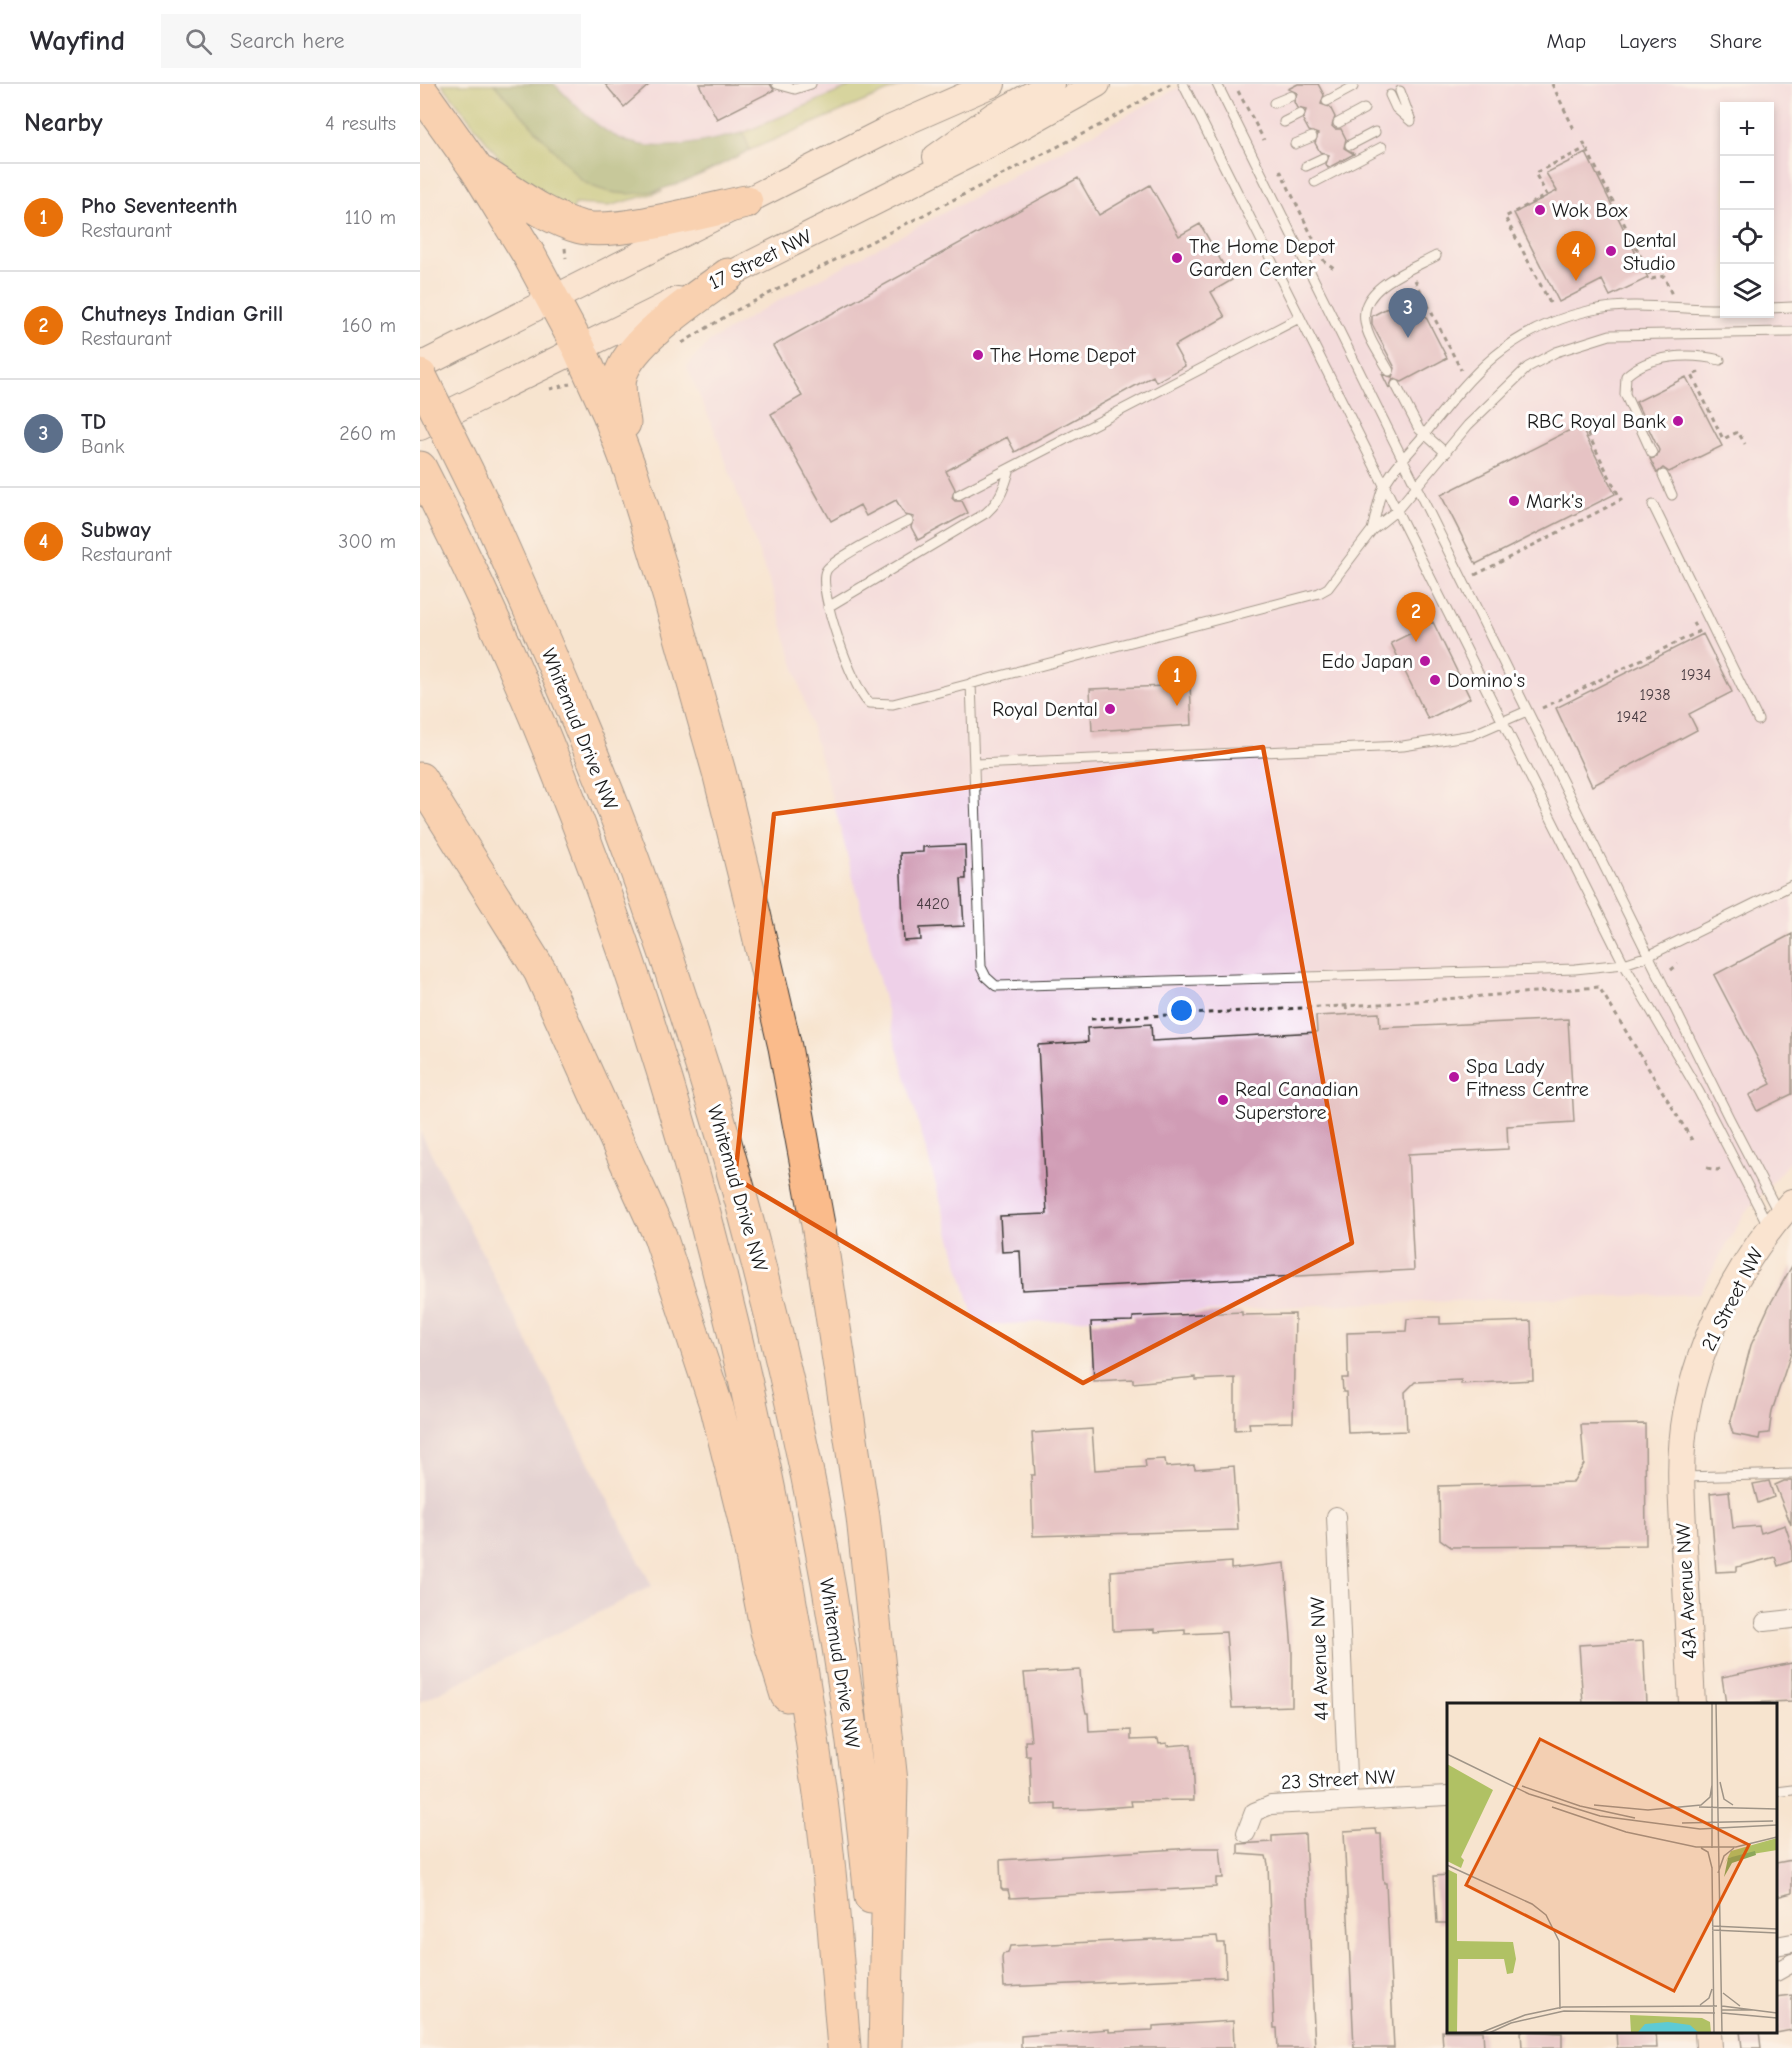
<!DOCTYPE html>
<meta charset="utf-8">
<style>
:root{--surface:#fff;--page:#f7f7f7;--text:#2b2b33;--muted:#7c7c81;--line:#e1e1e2;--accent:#111827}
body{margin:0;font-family:"Comic Neue",sans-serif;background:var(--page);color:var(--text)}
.controls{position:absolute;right:18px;top:18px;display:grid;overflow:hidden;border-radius:0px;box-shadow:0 3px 9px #0003}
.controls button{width:54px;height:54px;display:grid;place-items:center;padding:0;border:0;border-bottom:2px solid var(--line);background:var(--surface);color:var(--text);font:30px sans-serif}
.you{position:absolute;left:762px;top:927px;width:21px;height:21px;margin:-15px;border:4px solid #fff;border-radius:50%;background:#1a73e8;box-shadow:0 0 0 9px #1a73e833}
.badge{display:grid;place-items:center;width:39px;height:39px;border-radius:50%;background:var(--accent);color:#fff;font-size:20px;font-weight:700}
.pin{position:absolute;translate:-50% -50px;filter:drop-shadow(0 2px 3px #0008)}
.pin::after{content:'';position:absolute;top:32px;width:21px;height:18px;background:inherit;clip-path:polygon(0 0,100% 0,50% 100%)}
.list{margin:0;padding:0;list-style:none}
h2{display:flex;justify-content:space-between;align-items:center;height:78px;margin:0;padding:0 24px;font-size:26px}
h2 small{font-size:20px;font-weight:400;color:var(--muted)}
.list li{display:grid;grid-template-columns:39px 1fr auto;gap:18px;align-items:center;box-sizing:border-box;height:108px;padding:0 24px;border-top:2px solid var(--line)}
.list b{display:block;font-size:22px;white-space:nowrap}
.list p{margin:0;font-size:20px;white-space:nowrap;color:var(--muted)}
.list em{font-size:20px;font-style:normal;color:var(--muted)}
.icon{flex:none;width:33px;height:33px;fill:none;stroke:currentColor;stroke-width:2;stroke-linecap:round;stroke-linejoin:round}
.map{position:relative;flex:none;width:1372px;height:1964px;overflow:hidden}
header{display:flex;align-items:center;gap:36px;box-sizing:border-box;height:84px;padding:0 30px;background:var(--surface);border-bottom:2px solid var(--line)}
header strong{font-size:28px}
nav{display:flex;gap:33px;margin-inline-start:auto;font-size:21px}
.search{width:420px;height:54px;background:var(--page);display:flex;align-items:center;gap:15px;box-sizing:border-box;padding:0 21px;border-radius:0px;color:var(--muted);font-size:22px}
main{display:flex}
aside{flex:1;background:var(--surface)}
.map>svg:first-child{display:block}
.built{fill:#eed0e8;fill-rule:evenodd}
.industrial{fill:#ccbed4}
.green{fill:#b0c164;stroke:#666e40;stroke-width:1.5}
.forest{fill:#8ca75a;stroke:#54623b;stroke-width:1.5}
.building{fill:#d09cb5}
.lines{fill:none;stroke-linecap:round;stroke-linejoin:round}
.lane-casing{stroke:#3d3a37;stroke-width:11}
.street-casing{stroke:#3d3a37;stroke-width:20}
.secondary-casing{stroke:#3d3a37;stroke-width:28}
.highway-casing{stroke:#3d3a37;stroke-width:35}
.path{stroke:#3d3a37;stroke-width:3;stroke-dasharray:4.5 4.5;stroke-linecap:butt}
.lane{stroke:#fff;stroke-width:9}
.street{stroke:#fff;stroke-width:18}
.secondary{stroke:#fde4d1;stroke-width:26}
.highway{stroke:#fabb8b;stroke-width:33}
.highway-bridge-casing{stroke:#3d3a37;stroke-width:35;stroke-linecap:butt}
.highway-bridge{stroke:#fabb8b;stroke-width:33}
.marked{fill:none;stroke:#de560d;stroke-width:4.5;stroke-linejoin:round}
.poi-dot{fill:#b5179e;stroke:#fff;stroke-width:2}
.labels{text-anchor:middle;stroke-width:6;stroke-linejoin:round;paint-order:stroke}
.number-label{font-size:16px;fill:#493c42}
.poi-label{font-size:20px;fill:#1c1c1c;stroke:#fff;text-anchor:start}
.street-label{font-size:20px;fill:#1c1c1c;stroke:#fff}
.inset-road{fill:none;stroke:#9f9487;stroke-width:1.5}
.view{fill:#de560d;fill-opacity:0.15;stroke:#de560d;stroke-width:3}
.inset-edge{fill:none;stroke:#1c1c1c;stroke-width:3}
</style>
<header>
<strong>Wayfind</strong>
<div class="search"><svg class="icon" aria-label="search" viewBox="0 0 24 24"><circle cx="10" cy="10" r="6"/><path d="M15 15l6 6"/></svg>Search here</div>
<nav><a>Map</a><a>Layers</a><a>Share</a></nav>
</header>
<main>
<aside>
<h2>Nearby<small>4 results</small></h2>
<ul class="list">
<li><span class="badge" style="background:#e8710a">1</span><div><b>Pho Seventeenth</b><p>Restaurant</p></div><em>110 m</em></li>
<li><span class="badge" style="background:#e8710a">2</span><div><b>Chutneys Indian Grill</b><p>Restaurant</p></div><em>160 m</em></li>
<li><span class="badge" style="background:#5c6f8a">3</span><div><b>TD</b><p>Bank</p></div><em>260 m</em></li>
<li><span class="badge" style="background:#e8710a">4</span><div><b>Subway</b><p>Restaurant</p></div><em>300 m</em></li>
</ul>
</aside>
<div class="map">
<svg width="1372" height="1964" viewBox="0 0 1372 1964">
<rect width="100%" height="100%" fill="#fff"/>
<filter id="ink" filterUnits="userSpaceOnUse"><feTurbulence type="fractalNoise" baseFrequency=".0167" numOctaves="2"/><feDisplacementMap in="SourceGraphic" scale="12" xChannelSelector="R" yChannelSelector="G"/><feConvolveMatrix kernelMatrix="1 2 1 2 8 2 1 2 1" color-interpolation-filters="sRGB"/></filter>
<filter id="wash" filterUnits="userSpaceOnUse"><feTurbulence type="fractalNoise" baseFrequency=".008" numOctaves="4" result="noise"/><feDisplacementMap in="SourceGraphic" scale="24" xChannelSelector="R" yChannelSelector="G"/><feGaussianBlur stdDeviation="1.35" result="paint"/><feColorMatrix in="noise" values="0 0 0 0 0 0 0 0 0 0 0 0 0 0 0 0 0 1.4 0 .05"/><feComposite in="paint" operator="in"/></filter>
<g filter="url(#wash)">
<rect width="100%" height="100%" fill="#f7e4cf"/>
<!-- built -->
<path class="built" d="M 134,0 L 436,0 L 323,49 L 277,59 L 230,62 L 199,55 L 170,35 Z
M 765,0 L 1372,0 L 1372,1075 L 1324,1130 L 1279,1210 L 897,1221 L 556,1242 L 472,946 L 419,739 L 352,505 L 294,345 L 267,283 L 288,259 L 343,225 ZM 1304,22 L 1350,22 L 1350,230 L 1304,230 Z"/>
<!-- industrial -->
<path class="industrial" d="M 0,1047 L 232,1502 L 0,1618 Z"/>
<!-- green -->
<path class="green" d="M 22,0 L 75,0 L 200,109 L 243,107 L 189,122 L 155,120 L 151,131 L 98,98 Z
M 436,0 L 485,0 L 330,66 L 323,49 Z"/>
<!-- forest -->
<path class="forest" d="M 74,0 L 134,0 C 154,19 173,42 199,54 C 236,72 285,57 323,49 L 330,66 C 279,91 216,131 161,96 Z"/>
<g id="blocks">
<!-- building -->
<path class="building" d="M 185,0 L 230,0 L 204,23 Z
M 279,0 L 350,0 L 354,6 L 297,35 Z
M 878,0 L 898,0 L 904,11 L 901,20 L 910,23 L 915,33 L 912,42 L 915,45 L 921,45 L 926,55 L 924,64 L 934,70 L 908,84 L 906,80 L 909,71 L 900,68 L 895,59 L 898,50 L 889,47 L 883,36 L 886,26 L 877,24 L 874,18 L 877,9 L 868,5 Z
M 1166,69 L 1228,194 L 1190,212 L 1182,196 L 1139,218 L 1094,129 L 1137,107 L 1126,89 Z
M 658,94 L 679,131 L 730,101 L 759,152 L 780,140 L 812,196 L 791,208 L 805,233 L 754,262 L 765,282 L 736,298 L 733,292 L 595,368 L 587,353 L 526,387 L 535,405 L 532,414 L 535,417 L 542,417 L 548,429 L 498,456 L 491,443 L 494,433 L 485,431 L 476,416 L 446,432 L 440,421 L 411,437 L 351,330 L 382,312 L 353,262 Z
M 994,210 L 1027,274 L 982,298 L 973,295 L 969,304 L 962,290 L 972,293 L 975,284 L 952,240 L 952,232 Z
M 1266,293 L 1302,362 L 1249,388 L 1243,384 L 1237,389 L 1230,375 L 1237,373 L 1239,366 L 1216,318 Z
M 1160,341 L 1195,410 L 1056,480 L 1021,411 Z
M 1013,538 L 1050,614 L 1008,635 L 971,559 Z
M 1283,550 L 1312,608 L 1269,630 L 1277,646 L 1172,702 L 1136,624 Z
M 770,601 L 772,641 L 672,647 L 670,605 Z
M 545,761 L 546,795 L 541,795 L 544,842 L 500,844 L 501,856 L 484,857 L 480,769 L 503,768 L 503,763 Z
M 1372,850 L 1372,1010 L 1337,1027 L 1329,1011 L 1351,1000 L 1294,891 Z
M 959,929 L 960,944 L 1148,935 L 1154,1038 L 1087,1042 L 1088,1065 L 988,1070 L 994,1186 L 602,1206 L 600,1167 L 582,1168 L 580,1132 L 627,1130 L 618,961 L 668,958 L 667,944 L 731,940 L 732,957 L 897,948 L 896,932 Z
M 1372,1182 L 1372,1266 L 1352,1327 L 1349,1349 L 1340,1350 L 1339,1355 L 1313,1350 L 1310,1340 L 1331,1261 L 1349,1222 Z
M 822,1228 L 822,1231 L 875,1230 L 873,1338 L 829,1339 L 830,1345 L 815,1346 L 815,1294 L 776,1296 L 776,1293 L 713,1299 L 713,1295 L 674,1297 L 671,1238 L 713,1237 L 713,1233 Z
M 1006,1233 L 1020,1233 L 1020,1240 L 1111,1237 L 1113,1296 L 1041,1300 L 1041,1296 L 995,1298 L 985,1308 L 987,1347 L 928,1349 L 926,1308 L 923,1308 L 922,1294 L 928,1294 L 927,1249 L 986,1247 L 987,1235 Z
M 1225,1340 L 1226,1461 L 1031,1463 L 1020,1455 L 1019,1402 L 1153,1398 L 1164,1380 L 1161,1341 Z
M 672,1345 L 675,1386 L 726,1383 L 725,1376 L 745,1375 L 746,1383 L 774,1381 L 775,1385 L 814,1382 L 818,1446 L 613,1452 L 611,1391 L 615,1391 L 612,1349 Z
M 1349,1397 L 1354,1413 L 1338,1419 L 1333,1400 Z
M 1364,1397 L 1372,1397 L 1371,1441 L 1355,1401 Z
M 1309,1407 L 1313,1444 L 1339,1442 L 1341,1449 L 1365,1441 L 1372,1462 L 1372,1477 L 1358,1482 L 1355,1473 L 1317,1483 L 1317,1487 L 1296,1488 L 1290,1409 Z
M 811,1478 L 811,1485 L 865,1479 L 872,1566 L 872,1622 L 812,1624 L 806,1548 L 765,1550 L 765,1546 L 735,1548 L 735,1545 L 693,1547 L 691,1487 Z
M 1223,1557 L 1226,1620 L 1163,1620 L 1159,1561 Z
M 1372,1579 L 1372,1617 L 1306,1620 L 1302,1593 Z
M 660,1586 L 662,1612 L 666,1629 L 668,1629 L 669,1648 L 711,1646 L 711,1656 L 738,1655 L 739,1660 L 747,1659 L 747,1662 L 771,1660 L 774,1716 L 711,1717 L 712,1722 L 667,1725 L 636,1726 L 636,1720 L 612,1721 L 610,1672 L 606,1672 L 605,1657 L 611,1657 L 604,1589 Z
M 956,1745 L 957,1750 L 961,1750 L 963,1793 L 964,1799 L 966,1799 L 974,1964 L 934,1964 L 924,1747 Z
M 885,1750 L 895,1964 L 858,1964 L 857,1944 L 854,1944 L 848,1780 L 846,1772 L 818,1770 L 818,1760 L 852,1758 L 852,1752 Z
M 774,1764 L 800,1764 L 803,1794 L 796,1794 L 796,1803 L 590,1814 L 588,1806 L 583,1806 L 581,1804 L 580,1776 Z
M 1372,1776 L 1372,1809 L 1356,1813 L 1356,1779 Z
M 1029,1791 L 1029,1839 L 1017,1839 L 1014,1792 Z
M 797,1852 L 798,1859 L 804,1859 L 806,1893 L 584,1903 L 582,1874 L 583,1870 L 588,1869 L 590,1862 Z
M 1372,1911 L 1372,1946 L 1356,1949 L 1356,1913 Z
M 813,1937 L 814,1964 L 601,1964 L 601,1952 L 689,1945 L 689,1948 L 733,1946 L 733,1942 Z
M 1022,1947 L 1063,1947 L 1064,1964 L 1023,1964 Z
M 1101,1947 L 1142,1949 L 1142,1964 L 1102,1964 Z
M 1196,1947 L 1236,1947 L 1237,1964 L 1197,1964 Z
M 1320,1947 L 1339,1947 L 1341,1964 L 1322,1964 Z"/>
</g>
</g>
<g filter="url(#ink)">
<use href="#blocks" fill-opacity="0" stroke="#3d3a37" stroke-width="1.5"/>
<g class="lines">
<defs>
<path id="lane" d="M 357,0 L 375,5 L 391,0
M 763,0 L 1204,880 L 1279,1008 L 1348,1141
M 797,0 L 1309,1034 L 1359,1130
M 980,7 L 991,37
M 970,11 L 976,24 L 991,37
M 907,17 L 933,3
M 854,19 L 871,12
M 864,38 L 880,30
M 918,39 L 944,25
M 875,60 L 892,53
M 930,61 L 955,48
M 886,82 L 903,74
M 895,98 L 962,63
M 1350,224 L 1372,223
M 969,287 C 961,272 947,254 945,237 C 939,203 992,185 1016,172
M 976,301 L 999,345 L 1026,369
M 1232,369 L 1205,310 L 1206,292 C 1230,270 1270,269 1300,276
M 1243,391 L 1252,411
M 538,411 L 879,234
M 1233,421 L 1338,636
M 488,437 C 473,445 412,475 406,487 C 397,505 433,606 449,619 L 473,620 L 899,509 L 908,504 L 952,446 L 976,427 L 1048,341 L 1108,283 L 1136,268 L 1190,251 L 1372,248
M 952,446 C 956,432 958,414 964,402 C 973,383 991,367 1004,351 C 1054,287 1088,245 1172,226 C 1214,217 1261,226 1304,225
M 408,523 L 566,429 C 580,417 585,402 590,384
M 551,599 L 561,883 L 566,893 L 576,902 L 1155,885 L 1204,880 L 1228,872 L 1372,801
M 555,680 L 983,662 L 1052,651 L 1107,627
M 1263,1393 L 1372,1390
M 1356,1708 L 1372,1706"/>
<path id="street" d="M 916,1432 L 928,1716
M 1345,1538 L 1372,1535
M 826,1749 L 834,1728 L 851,1721 L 1028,1712
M 1356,1862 L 1372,1859
M 1356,1888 L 1372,1879"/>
<path id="secondary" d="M 516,73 L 573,32 L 631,0
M 291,200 L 572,59 L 677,0
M 0,282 L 467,46 L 572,0
M 0,343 L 258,216
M 1272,1620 C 1269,1568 1267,1515 1264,1462 C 1262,1419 1258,1373 1266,1330 C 1280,1253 1320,1176 1372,1118
M 1288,1948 L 1289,1964"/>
<path id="highway" d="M 0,6 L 57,86 L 109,171 L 159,264 L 189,330 L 211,388 L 250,514 L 299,688 L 331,817 L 365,963 L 399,1146 L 443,1433 L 471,1698 L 465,1964
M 64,90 C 95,109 125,133 160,143 C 193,152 289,126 326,118
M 204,339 C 202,324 197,308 200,293 C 209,257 279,212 308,191
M 0,384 C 213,798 338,1256 401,1717 C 412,1799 417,1882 424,1964
M 65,424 C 121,550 178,676 224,807 C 339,1132 418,1469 451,1813
M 0,695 L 120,887 L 240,1152 L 297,1324 L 325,1437 L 347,1547 L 367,1611"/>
</defs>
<!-- lane casing -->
<use href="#lane" class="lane-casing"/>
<!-- street casing -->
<use href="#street" class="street-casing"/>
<!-- secondary casing -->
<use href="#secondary" class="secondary-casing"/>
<!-- highway casing -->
<use href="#highway" class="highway-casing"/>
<!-- path -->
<path class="path" d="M 1132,0 L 1154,45
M 818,7 L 844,56
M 1163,58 L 1232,195 L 1244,192 L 1252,211
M 860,86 L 904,177 L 917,186
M 145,164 L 146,174
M 995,196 L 1041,286
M 1130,219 L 1085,133 L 1127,111 L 1115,89 L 1166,64
M 262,259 L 313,228 L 684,39 L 750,0
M 1279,288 L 1272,291 L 1303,355 L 1318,348 L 1325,360
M 130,305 L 150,300
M 1055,491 L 1201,416 L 1165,344 L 1174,340
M 1122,624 L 1278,548 L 1273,539
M 1251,886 L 1258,880
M 926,921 L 927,931
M 700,933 L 700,942
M 671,935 L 960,920 L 1179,903 L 1272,1056
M 1287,1084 L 1297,1086 L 1303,1084"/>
<!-- lane -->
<use href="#lane" class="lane"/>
<!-- street -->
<use href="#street" class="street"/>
<!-- secondary -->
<use href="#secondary" class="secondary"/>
<!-- highway -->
<use href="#highway" class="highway"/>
<defs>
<path id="highway-bridge" d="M 0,292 L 65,424"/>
</defs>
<!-- highway-bridge casing -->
<use href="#highway-bridge" class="highway-bridge-casing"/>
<!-- highway-bridge -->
<use href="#highway-bridge" class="highway-bridge"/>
</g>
</g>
<!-- marked area -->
<path d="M0 0H1372V1964H0ZM 843,663 L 932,1159 L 663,1299 L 315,1094 L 354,730 Z" fill="#f7e4cf" fill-opacity=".55" fill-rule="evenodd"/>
<path class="marked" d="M 843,663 L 932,1159 L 663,1299 L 315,1094 L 354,730 Z"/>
<!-- markers -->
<g class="poi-dot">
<circle cx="1120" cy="126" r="6"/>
<circle cx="1191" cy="167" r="6"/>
<circle cx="757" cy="174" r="6"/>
<circle cx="558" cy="271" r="6"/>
<circle cx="1258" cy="337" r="6"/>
<circle cx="1094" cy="417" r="6"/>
<circle cx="1005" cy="577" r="6"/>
<circle cx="1015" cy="596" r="6"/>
<circle cx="690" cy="625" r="6"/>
<circle cx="1034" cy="993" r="6"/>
<circle cx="803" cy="1016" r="6"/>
</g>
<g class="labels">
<!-- number labels -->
<g class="number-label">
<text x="1276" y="596">1934</text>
<text x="1235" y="616">1938</text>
<text x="1212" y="638">1942</text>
<text x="513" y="825">4420</text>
</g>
<!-- poi labels -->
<g class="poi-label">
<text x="1132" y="133">Wok Box</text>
<text x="1203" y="163">Dental<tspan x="1203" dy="23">Studio</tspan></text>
<text x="769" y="169">The Home Depot<tspan x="769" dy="23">Garden Center</tspan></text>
<text x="570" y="278">The Home Depot</text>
<text x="1246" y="344" text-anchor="end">RBC Royal Bank</text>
<text x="1106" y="424">Mark's</text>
<text x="993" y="584" text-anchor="end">Edo Japan</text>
<text x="1027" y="603">Domino's</text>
<text x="678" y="632" text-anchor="end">Royal Dental</text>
<text x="1046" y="989">Spa Lady<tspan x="1046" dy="23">Fitness Centre</tspan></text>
<text x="815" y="1012">Real Canadian<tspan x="815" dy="23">Superstore</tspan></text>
</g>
<!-- street labels -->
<g class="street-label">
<text transform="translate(340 175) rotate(-26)" y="7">17 Street NW</text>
<text transform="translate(160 645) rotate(68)" y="7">Whitemud Drive NW</text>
<text transform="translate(318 1104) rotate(74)" y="7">Whitemud Drive NW</text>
<text transform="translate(1312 1215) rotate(-63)" y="7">21 Street NW</text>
<text transform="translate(1266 1507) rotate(-93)" y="7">43A Avenue NW</text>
<text transform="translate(899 1575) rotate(-92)" y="7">44 Avenue NW</text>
<text transform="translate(420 1579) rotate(81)" y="7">Whitemud Drive NW</text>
<text transform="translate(918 1695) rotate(-3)" y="7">23 Street NW</text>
</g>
</g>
<!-- overview -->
<g transform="translate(1027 1619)">
<rect width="330" height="330" fill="#f7e4cf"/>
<path d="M 0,61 L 46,87 L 14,154 L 17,157 L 14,165 L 0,158 ZM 330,135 L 330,147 L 281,155 L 277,162 L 284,148 ZM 0,166 L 10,171 L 10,238 L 66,239 L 69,256 L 66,270 L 60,271 L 57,256 L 11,256 L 10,330 L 0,330 ZM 183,312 L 255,315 L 263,319 L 264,330 L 184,330 Z" fill="#b0c164"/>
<path d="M 308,148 L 309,152 L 285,160 L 277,174 L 281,155 Z" fill="#8ca75a"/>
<path d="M 221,319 L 243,322 L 252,330 L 191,329 L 198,321 Z" fill="#5ecad4"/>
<path class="inset-road" d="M 265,0 L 265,145M 269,0 L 275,330M 0,51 L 82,91 L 153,113 L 253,126 L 330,122M 273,79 L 277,96 L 286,102M 75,83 L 133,103 L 188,115M 147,102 L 201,107 L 254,102 L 263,94 L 265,82M 105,104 L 179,129 L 249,144 L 289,144 L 330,134M 252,104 L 330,106M 235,120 L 326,118M 254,145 L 261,149 L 265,165M 0,162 L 85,201 L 99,212 L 112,238 L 113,306M 265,164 L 267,330M 271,170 L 277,153 L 287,145M 265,223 L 330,226M 265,227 L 330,230M 276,290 L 293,303M 253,302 L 262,295 L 265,286M 275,303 L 330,310M 275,307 L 305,307M 275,310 L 330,315M 33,330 L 78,312 L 116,304 L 270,303M 42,330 L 64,320 L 117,308 L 268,310"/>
<path class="view" d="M 93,36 L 302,142 L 227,288 L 19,182 Z"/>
<rect width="330" height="330" class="inset-edge"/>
</g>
</svg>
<div class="controls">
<button>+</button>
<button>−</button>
<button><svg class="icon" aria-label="locate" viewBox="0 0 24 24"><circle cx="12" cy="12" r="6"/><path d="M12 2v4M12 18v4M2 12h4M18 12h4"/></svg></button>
<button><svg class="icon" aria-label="layers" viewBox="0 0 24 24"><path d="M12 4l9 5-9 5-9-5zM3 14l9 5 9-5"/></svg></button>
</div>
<div class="you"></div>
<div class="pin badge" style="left:757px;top:622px;background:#e8710a">1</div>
<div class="pin badge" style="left:996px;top:558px;background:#e8710a">2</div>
<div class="pin badge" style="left:988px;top:254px;background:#5c6f8a">3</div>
<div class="pin badge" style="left:1156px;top:197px;background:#e8710a">4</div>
</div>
</main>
